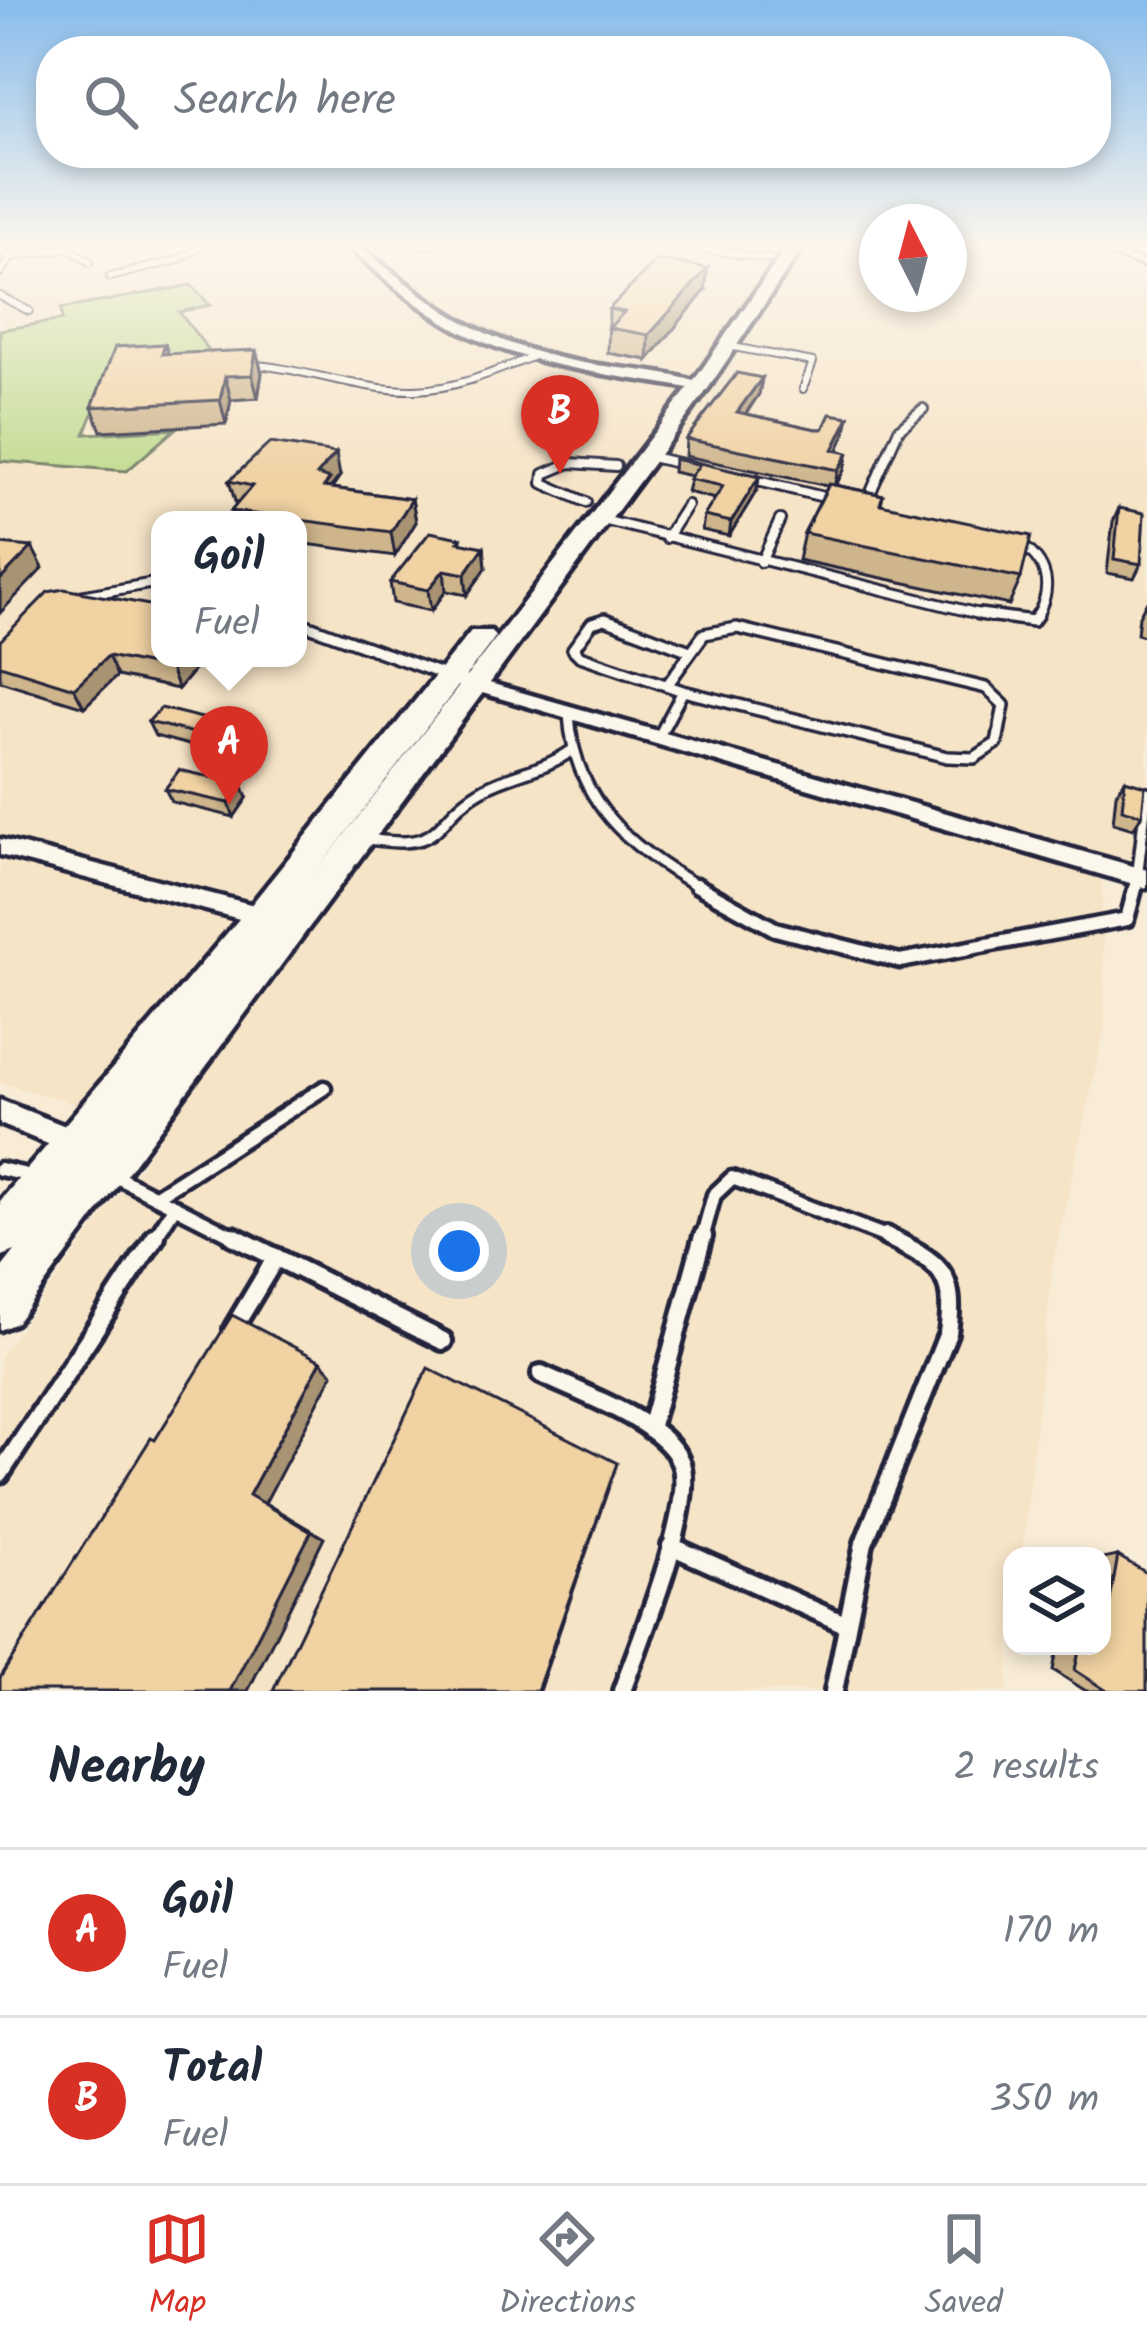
<!DOCTYPE html>
<style>
:root{--surface:#fff;--page:#f6f6f7;--text:#1f2937;--muted:#747a83;--line:#e0e1e3;--accent:#d93025}
body{margin:0;font-family:Kalam,sans-serif;background:var(--page);color:var(--text)}
.controls{position:absolute;right:36px;bottom:36px;display:grid;overflow:hidden;border-radius:24px;box-shadow:0 6px 18px #0003}
.controls button{width:108px;height:108px;display:grid;place-items:center;padding:0;border:0;border-bottom:3px solid var(--line);background:var(--surface);color:var(--text);font:60px sans-serif}
.compass{position:absolute;left:859px;top:204px;width:108px;height:108px;border-radius:50%;background:var(--surface);box-shadow:0 6px 18px #0003;rotate:354deg}
.you{position:absolute;left:459px;top:1251px;width:42px;height:42px;margin:-30px;border:9px solid #fff;border-radius:50%;background:#1a73e8;box-shadow:0 0 0 18px #1a73e833}
.badge{display:grid;place-items:center;width:78px;height:78px;border-radius:50%;background:var(--accent);color:#fff;font-size:39px;font-weight:700}
.pin{position:absolute;translate:-50% -99px;filter:drop-shadow(0 3px 6px #0008)}
.pin::after{content:'';position:absolute;top:63px;width:42px;height:36px;background:inherit;clip-path:polygon(0 0,100% 0,50% 100%)}
.popup{position:absolute;left:151px;top:511px;width:156px;height:156px;box-sizing:border-box;display:grid;place-content:center;border-radius:24px;background:var(--surface);filter:drop-shadow(0 3px 9px #0005);font-size:39px;white-space:nowrap;color:var(--muted)}
.popup b{font-size:45px;color:var(--text)}
.popup::after{content:'';position:absolute;left:50%;top:100%;margin-left:-24px;border:24px solid transparent;border-top-color:var(--surface)}
.list{margin:0;padding:0;list-style:none}
h2{display:flex;justify-content:space-between;align-items:center;height:156px;margin:0;padding:0 48px;font-size:51px}
h2 small{font-size:39px;font-weight:400;color:var(--muted)}
.list li{display:grid;grid-template-columns:78px 1fr auto;gap:36px;align-items:center;box-sizing:border-box;height:168px;padding:0 48px;border-top:3px solid var(--line)}
.list b{display:block;font-size:45px;white-space:nowrap}
.list p{margin:0;font-size:39px;white-space:nowrap;color:var(--muted)}
.list em{font-size:39px;font-style:normal;color:var(--muted)}
.icon{flex:none;width:66px;height:66px;fill:none;stroke:currentColor;stroke-width:2;stroke-linecap:round;stroke-linejoin:round}
.map{position:relative;flex:none;width:1147px;height:1691px;overflow:hidden}
.search{position:absolute;background:var(--surface);box-shadow:0 6px 18px #0003;left:36px;right:36px;top:36px;height:132px;display:flex;align-items:center;gap:30px;box-sizing:border-box;padding:0 42px;border-radius:48px;color:var(--muted);font-size:45px}
.sheet{height:492px;background:var(--surface)}
nav{display:flex;justify-content:space-around;align-items:center;box-sizing:border-box;height:168px;border-top:3px solid var(--line);background:var(--surface);font-size:33px;color:var(--muted)}
nav a{display:grid;justify-items:center;gap:6px}
nav .on{color:var(--accent)}
.map>svg:first-child{display:block}
.built{fill:#f6e4c7;fill-rule:evenodd}
.green{fill:#c2db91;stroke:#727e66;stroke-width:3}
.lines{fill:none;stroke-linecap:round;stroke-linejoin:round}
.service-far4-casing{stroke:#22223b;stroke-width:10}
.service-far3-casing{stroke:#22223b;stroke-width:14}
.service-far2-casing{stroke:#22223b;stroke-width:16}
.service-far1-casing{stroke:#22223b;stroke-width:21}
.service-casing{stroke:#22223b;stroke-width:26}
.minor-casing{stroke:#22223b;stroke-width:9}
.secondary-casing{stroke:#22223b;stroke-width:9}
.service-far4{stroke:#fbf7ec;stroke-width:6}
.service-far3{stroke:#fbf7ec;stroke-width:8}
.service-far2{stroke:#fbf7ec;stroke-width:9}
.service-far1{stroke:#fbf7ec;stroke-width:12}
.service{stroke:#fbf7ec;stroke-width:16}
.minor{fill:#fbf7ec;fill-rule:evenodd}
.secondary{fill:#fbf7ec;fill-rule:evenodd}
.wall{fill:#ceb58c;stroke:#22223b;stroke-width:3}
.shaded-wall{fill:#a89372;stroke:#22223b;stroke-width:3}
.building{fill:#f0d2a3;stroke:#22223b;stroke-width:3}
</style>
<div class="map">
<svg width="1147" height="1691" viewBox="0 0 1147 1691">
<rect width="100%" height="100%" fill="#f8ecd6"/>
<filter id="ink" filterUnits="userSpaceOnUse"><feTurbulence type="fractalNoise" baseFrequency=".00833" numOctaves="2"/><feDisplacementMap in="SourceGraphic" scale="24" xChannelSelector="R" yChannelSelector="G"/><feConvolveMatrix kernelMatrix="1 2 1 2 8 2 1 2 1" color-interpolation-filters="sRGB"/></filter>
<g filter="url(#ink)">
<!-- built -->
<path class="built" d="M 0,245 L 877,245 L 877,294 L 949,294 L 949,245 L 1123,245 L 1147,251 L 1147,868 L 1101,856 L 1105,1026 L 1053,1263 L 1022,1556 L 1012,1556 L 1008,1691 L 0,1691 L 0,1356 L 161,1138 L 63,1100 L 0,1083 L 0,461 L 127,471 L 173,430 L 84,434 L 111,367 L 178,311 L 209,305 L 191,285 L 62,309 L 62,320 L 0,330 ZM 160,520 L 298,520 L 298,658 L 160,658 Z"/>
<!-- green -->
<path class="green" d="M 191,285 L 210,305 L 179,312 L 213,356 L 111,367 L 85,434 L 175,429 L 127,471 L 0,461 L 0,330 L 62,320 L 61,309 Z"/>
<g class="lines">
<defs>
<path id="service-far4" d="M 415,245 L 437,245
M 678,245 L 770,259
M 1086,245 L 1147,265
M 0,248 L 11,257 L 0,273
M 11,257 L 69,248 L 90,262
M 110,277 L 178,260 L 203,245
M 0,296 L 29,311
M 728,346 L 813,362 L 803,389
M 245,364 C 302,367 358,391 415,390 C 456,389 497,371 534,356"/>
<path id="service-far3" d="M 647,456 L 686,465
M 745,478 L 832,499
M 586,502 L 543,483 L 544,474 L 570,463 L 616,466
M 866,503 L 899,429 L 923,409
M 599,519 L 991,617
M 666,538 L 687,505
M 1019,543 C 1048,562 1054,588 1036,617
M 761,562 L 780,520
M 80,596 L 160,582"/>
<path id="service-far2" d="M 979,614 L 1033,621 L 1038,614
M 298,622 L 447,676
M 668,684 L 704,634 L 737,628 L 986,688 L 1004,705 L 997,743 L 974,758 L 947,757 L 683,691 L 580,656 L 573,649 L 592,623 L 605,619 L 690,651
M 569,714 C 574,801 629,848 701,888
M 658,738 L 683,691
M 363,838 C 451,854 428,819 485,788 C 513,773 544,770 571,751
M 1136,888 L 1147,792"/>
<path id="service-far1" d="M 696,885 L 775,929 L 900,961 L 1127,919 L 1136,885
M 0,1169 L 32,1176
M 113,1175 L 239,1239
M 156,1196 L 324,1088
M 154,1239 L 175,1206
M 702,1239 L 714,1195 L 732,1178 L 892,1239"/>
<path id="service" d="M 233,1236 L 443,1341
M 233,1329 L 276,1257
M 541,1374 C 578,1392 663,1421 680,1461 C 698,1502 638,1646 622,1691
M 650,1429 L 703,1236
M 0,1474 L 156,1236
M 671,1546 L 847,1625
M 834,1691 L 864,1543 L 948,1333 C 957,1271 938,1262 886,1236"/>
<path id="minor" d="M 347,245 L 358,245 C 436,307 477,342 578,362 C 614,369 677,371 706,386 L 700,390 C 619,375 532,369 458,330 C 418,308 380,276 347,245 Z
M 461,675 L 1147,870 L 1147,888 L 455,685 L 452,681 L 455,677 Z
M 0,839 L 262,907 L 270,910 L 273,916 L 270,922 L 262,925 L 0,855 Z
M 0,1100 L 83,1133 L 87,1142 L 83,1151 L 74,1155 L 0,1124 Z"/>
<path id="secondary" d="M 788,245 L 804,245 L 707,390 L 16,1323 L 0,1330 L 0,1270 L 15,1251 L 0,1257 L 0,1201 L 250,906 L 471,631 L 491,631 L 495,637 L 491,643 L 313,876 L 693,382 Z"/>
</defs>
<!-- service-far4 casing -->
<use href="#service-far4" class="service-far4-casing"/>
<!-- service-far3 casing -->
<use href="#service-far3" class="service-far3-casing"/>
<!-- service-far2 casing -->
<use href="#service-far2" class="service-far2-casing"/>
<!-- service-far1 casing -->
<use href="#service-far1" class="service-far1-casing"/>
<!-- service casing -->
<use href="#service" class="service-casing"/>
<!-- minor casing -->
<use href="#minor" class="minor-casing"/>
<!-- secondary casing -->
<use href="#secondary" class="secondary-casing"/>
<!-- service-far4 -->
<use href="#service-far4" class="service-far4"/>
<!-- service-far3 -->
<use href="#service-far3" class="service-far3"/>
<!-- service-far2 -->
<use href="#service-far2" class="service-far2"/>
<!-- service-far1 -->
<use href="#service-far1" class="service-far1"/>
<!-- service -->
<use href="#service" class="service"/>
<!-- minor -->
<use href="#minor" class="minor"/>
<!-- secondary -->
<use href="#secondary" class="secondary"/>
</g>
<!-- wall -->
<path class="wall" d="M 705,291 L 648,360 L 608,353 L 609,309 Z
M 165,344 L 168,354 L 262,373 L 258,398 L 231,400 L 226,424 L 101,431 L 92,407 Z
M 762,378 L 759,394 L 746,414 L 816,429 L 823,429 L 849,417 L 845,434 L 837,451 L 844,470 L 836,485 L 883,495 L 881,504 L 1021,578 L 1009,605 L 798,560 L 804,533 L 828,486 L 685,456 L 686,439 Z
M 674,459 L 759,477 L 757,490 L 729,536 L 702,530 L 704,516 L 715,499 L 687,492 L 691,476 L 673,472 Z
M 340,476 L 332,488 L 412,499 L 416,522 L 395,556 L 298,543 L 298,520 L 234,520 L 231,511 L 236,505 L 229,481 Z
M 1119,508 L 1141,564 L 1134,578 L 1107,573 L 1113,522 Z
M 461,538 L 461,543 L 484,547 L 486,568 L 467,595 L 446,591 L 431,611 L 393,603 L 390,582 Z
M 1147,601 L 1147,637 L 1137,634 L 1139,616 Z
M 0,641 L 204,658 L 178,689 L 117,676 L 84,707 L 0,681 Z
M 210,720 L 216,734 L 204,749 L 155,736 L 148,722 Z
M 1125,780 L 1142,815 L 1133,829 L 1113,823 L 1116,794 Z
M 165,789 L 247,798 L 234,817 L 172,802 Z
M 1118,1556 L 1147,1691 L 1086,1691 L 1053,1670 L 1058,1646 L 1102,1646 L 1102,1559 Z"/>
<!-- shaded-wall -->
<path class="shaded-wall" d="M 708,268 L 705,291 L 648,360 L 649,335 Z
M 256,350 L 262,373 L 258,398 L 252,375 Z
M 225,376 L 231,400 L 226,424 L 220,400 Z
M 762,378 L 759,394 L 735,429 L 737,412 Z
M 849,417 L 845,434 L 830,467 L 833,450 Z
M 336,453 L 340,476 L 331,487 L 335,503 L 317,475 Z
M 848,453 L 844,470 L 834,487 L 838,470 Z
M 759,477 L 757,490 L 729,536 L 731,522 Z
M 412,499 L 416,522 L 395,556 L 391,532 Z
M 32,547 L 43,568 L 0,613 L 0,580 Z
M 484,547 L 486,568 L 467,595 L 465,574 Z
M 444,570 L 446,591 L 431,611 L 428,590 Z
M 108,656 L 117,676 L 84,707 L 74,688 Z
M 179,658 L 204,658 L 178,689 L 170,669 Z
M 210,720 L 216,734 L 204,749 L 198,734 Z
M 242,784 L 247,798 L 234,817 L 229,803 Z
M 321,1361 L 333,1374 L 265,1503 L 324,1538 L 248,1691 L 230,1691 L 249,1495 Z
M 617,1463 L 539,1691 L 537,1691 Z"/>
<!-- building -->
<path class="building" d="M 657,260 L 708,268 L 649,335 L 609,328 L 624,312 L 609,309 Z
M 165,344 L 162,354 L 256,350 L 252,375 L 225,376 L 220,400 L 92,407 L 115,347 Z
M 737,373 L 762,378 L 737,412 L 816,429 L 823,429 L 830,414 L 849,417 L 833,450 L 848,453 L 838,470 L 686,439 Z
M 270,443 L 336,453 L 317,475 L 330,479 L 324,487 L 412,499 L 391,532 L 231,511 L 252,486 L 229,481 Z
M 675,457 L 759,477 L 731,522 L 704,516 L 723,486 L 689,479 L 700,464 L 674,459 Z
M 829,484 L 883,495 L 880,504 L 1031,536 L 1021,578 L 804,533 Z
M 1119,508 L 1144,513 L 1141,564 L 1114,559 Z
M 430,532 L 461,538 L 458,542 L 484,547 L 465,574 L 444,570 L 428,590 L 390,582 Z
M 0,544 L 32,547 L 0,580 Z
M 64,589 L 160,607 L 160,658 L 179,658 L 170,669 L 108,656 L 74,688 L 0,665 L 0,641 L 48,592 Z
M 161,708 L 210,720 L 198,734 L 148,722 Z
M 179,770 L 242,784 L 229,803 L 165,789 Z
M 1125,780 L 1145,786 L 1142,815 L 1122,809 Z
M 232,1315 L 321,1361 L 249,1495 L 311,1532 L 230,1691 L 0,1691 L 0,1678 L 151,1438 L 155,1440 Z
M 428,1368 L 617,1463 L 537,1691 L 273,1691 Z
M 1118,1556 L 1147,1573 L 1147,1691 L 1107,1691 L 1075,1670 L 1080,1646 L 1102,1646 L 1102,1633 L 1104,1634 Z"/>
</g>
<!-- sky -->
<linearGradient id="sky" x2="0" y2="1"><stop stop-color="#87bcec"/><stop offset="0.51" stop-color="#fcf6ed"/><stop offset="1" stop-color="#fcf6ed" stop-opacity="0"/></linearGradient>
<rect width="1147" height="482" fill="url(#sky)"/>
</svg>
<div class="controls">
<button><svg class="icon" aria-label="layers" viewBox="0 0 24 24"><path d="M12 4l9 5-9 5-9-5zM3 14l9 5 9-5"/></svg></button>
</div>
<svg class="compass" viewBox="-18 -18 36 36"><path d="M0-13l5 13h-10z" fill="#e53935"/><path d="M0 13l5-13h-10z" fill="#747a83"/></svg>
<div class="you"></div>
<div class="pin badge" style="left:229px;top:805px">A</div>
<div class="popup"><b>Goil</b>Fuel</div>
<div class="pin badge" style="left:560px;top:474px">B</div>
<div class="search"><svg class="icon" aria-label="search" viewBox="0 0 24 24"><circle cx="10" cy="10" r="6"/><path d="M15 15l6 6"/></svg>Search here</div>
</div>
<section class="sheet">
<h2>Nearby<small>2 results</small></h2>
<ul class="list">
<li><span class="badge">A</span><div><b>Goil</b><p>Fuel</p></div><em>170 m</em></li>
<li><span class="badge">B</span><div><b>Total</b><p>Fuel</p></div><em>350 m</em></li>
</ul>
</section>
<nav>
<a class="on"><svg class="icon" aria-label="map" viewBox="0 0 24 24"><path d="M3 6l6-2 6 2 6-2v14l-6 2-6-2-6 2zM9 4v14M15 6v14"/></svg>Map</a>
<a><svg class="icon" aria-label="directions" viewBox="0 0 24 24"><path d="M12 3l9 9-9 9-9-9zM9 14v-3h6M13 9l2 2-2 2"/></svg>Directions</a>
<a><svg class="icon" aria-label="saved" viewBox="0 0 24 24"><path d="M7 4h10v16l-5-4-5 4z"/></svg>Saved</a>
</nav>
